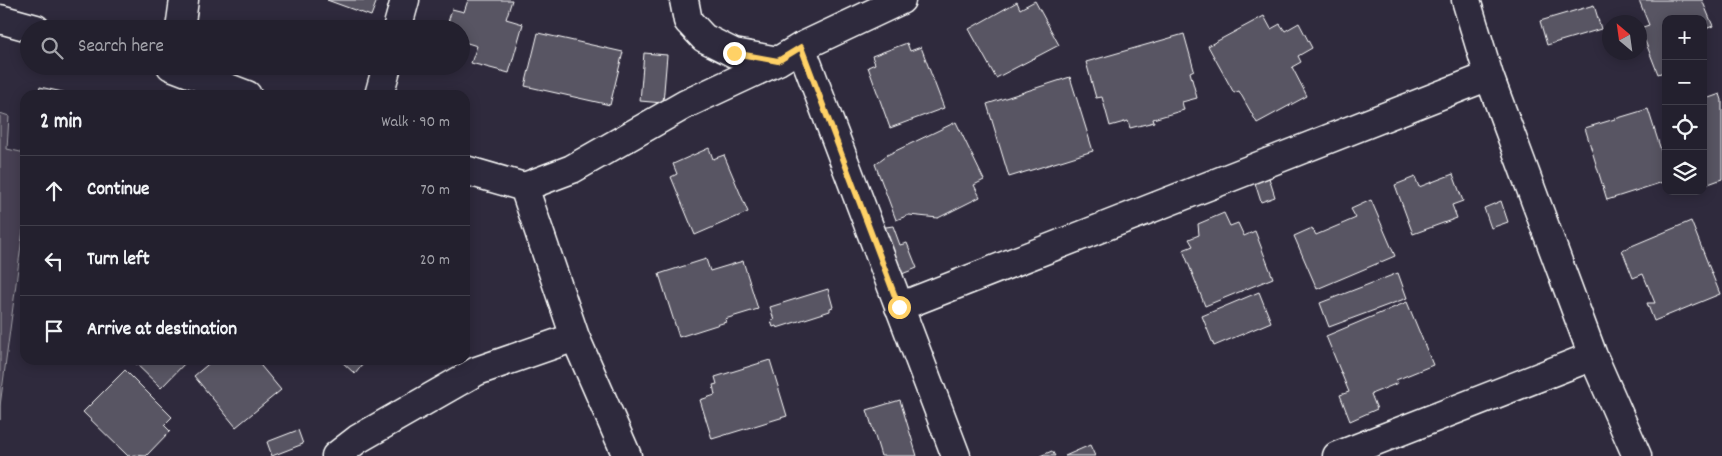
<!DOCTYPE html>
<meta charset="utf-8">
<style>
:root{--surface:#23202e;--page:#2b2836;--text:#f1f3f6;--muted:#a3a3aa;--line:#403e4a}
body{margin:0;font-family:Dekko,sans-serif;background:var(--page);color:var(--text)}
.controls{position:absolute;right:15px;top:15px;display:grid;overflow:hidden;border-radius:10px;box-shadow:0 2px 12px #0003}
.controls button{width:45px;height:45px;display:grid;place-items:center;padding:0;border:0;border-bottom:1px solid var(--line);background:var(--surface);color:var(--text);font:25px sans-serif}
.compass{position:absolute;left:1602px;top:15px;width:45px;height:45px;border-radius:50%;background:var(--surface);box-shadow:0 2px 12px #0003;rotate:331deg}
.stop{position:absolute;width:15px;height:15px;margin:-11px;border:4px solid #ffd166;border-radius:50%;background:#fff}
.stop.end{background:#ffd166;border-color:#fff;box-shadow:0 1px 5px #0008}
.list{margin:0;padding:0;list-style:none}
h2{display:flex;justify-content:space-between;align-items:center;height:65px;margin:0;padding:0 20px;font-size:21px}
h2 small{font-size:16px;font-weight:400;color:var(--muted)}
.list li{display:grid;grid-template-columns:32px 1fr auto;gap:15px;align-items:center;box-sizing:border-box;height:70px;padding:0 20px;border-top:1px solid var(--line)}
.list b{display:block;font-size:19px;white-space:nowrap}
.list em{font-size:16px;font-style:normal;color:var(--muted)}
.icon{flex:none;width:28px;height:28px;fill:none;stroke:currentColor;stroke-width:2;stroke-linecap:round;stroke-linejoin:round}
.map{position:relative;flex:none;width:1722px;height:456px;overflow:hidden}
.search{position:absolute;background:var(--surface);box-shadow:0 2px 12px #0003;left:20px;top:20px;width:450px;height:55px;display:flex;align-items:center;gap:12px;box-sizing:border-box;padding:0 18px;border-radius:28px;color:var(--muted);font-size:19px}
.panel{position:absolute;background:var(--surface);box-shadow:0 2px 12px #0003;left:20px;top:90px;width:450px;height:275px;border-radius:15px}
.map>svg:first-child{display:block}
.green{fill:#464152;stroke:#a2a0a8}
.building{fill:#595564;stroke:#fff}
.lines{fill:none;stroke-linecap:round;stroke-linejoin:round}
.street-casing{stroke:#fff;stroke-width:31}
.street{stroke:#2f2a3d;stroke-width:28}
.route{stroke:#ffd166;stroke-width:6}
</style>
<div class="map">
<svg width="1722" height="456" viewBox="0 0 1722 456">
<rect width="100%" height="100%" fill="#2f2a3d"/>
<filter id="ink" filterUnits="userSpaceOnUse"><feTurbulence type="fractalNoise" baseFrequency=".02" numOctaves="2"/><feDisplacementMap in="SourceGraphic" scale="10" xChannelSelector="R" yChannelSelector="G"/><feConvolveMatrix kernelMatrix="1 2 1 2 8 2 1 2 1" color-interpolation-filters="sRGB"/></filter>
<g filter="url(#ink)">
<!-- green -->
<path class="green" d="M 0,113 L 9,116 L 7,149 L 25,153 L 25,230 L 23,230 L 0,406 L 0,420 Z"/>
<!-- building -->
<path class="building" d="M 327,0 L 377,0 L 371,16 Z
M 468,0 L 512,0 L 506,19 L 523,24 L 509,73 L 471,63 L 477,46 L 461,41 L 461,29 L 446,29 L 452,9 L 464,12 Z
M 1639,0 L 1702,0 L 1713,26 L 1703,30 L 1703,19 L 1666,19 L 1666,71 L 1658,74 L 1640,28 L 1649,25 Z
M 1035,1 L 1059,45 L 996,78 L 969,29 L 1017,2 L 1020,9 Z
M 1594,5 L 1601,29 L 1547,45 L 1540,21 Z
M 1264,16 L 1271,29 L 1280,24 L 1285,31 L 1299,23 L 1312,48 L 1298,56 L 1301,62 L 1292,67 L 1307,96 L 1257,123 L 1239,91 L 1234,93 L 1208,46 Z
M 538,33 L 623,52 L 610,105 L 525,86 Z
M 1184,34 L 1194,70 L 1190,72 L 1197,98 L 1182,102 L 1184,110 L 1153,119 L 1154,122 L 1130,128 L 1128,121 L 1110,126 L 1102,97 L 1096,98 L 1086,62 Z
M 907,43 L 910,51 L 921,47 L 944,108 L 890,128 L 868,67 L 875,64 L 872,56 Z
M 644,53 L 667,55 L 663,103 L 640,101 Z
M 1070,77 L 1093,151 L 1009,177 L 987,104 Z
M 40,87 L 76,95 L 38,95 Z
M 1720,94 L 1722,100 L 1722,179 L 1703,186 L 1703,100 Z
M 1648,109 L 1666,166 L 1666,181 L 1607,200 L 1585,128 Z
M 956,122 L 984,180 L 974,185 L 980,197 L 938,218 L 909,215 L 896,220 L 875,164 L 887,155 Z
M 709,148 L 713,159 L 724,155 L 748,212 L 695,235 L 671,177 L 677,174 L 673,164 Z
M 1453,174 L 1463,201 L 1452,205 L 1457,218 L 1413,234 L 1395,185 L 1415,177 L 1419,187 Z
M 1269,178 L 1275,197 L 1261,202 L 1255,183 Z
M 1371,200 L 1395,256 L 1317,289 L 1294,236 L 1312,228 L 1316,235 L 1356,218 L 1351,209 Z
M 1501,201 L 1508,222 L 1491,228 L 1484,208 Z
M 1224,213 L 1230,226 L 1238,223 L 1244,236 L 1255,231 L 1273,278 L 1205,306 L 1183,250 L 1193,246 L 1189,239 L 1199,235 L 1198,224 Z
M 1691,221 L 1720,294 L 1654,321 L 1647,303 L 1655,303 L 1643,274 L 1633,278 L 1622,250 Z
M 893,226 L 900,245 L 907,243 L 917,268 L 897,276 L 879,228 Z
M 706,259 L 710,271 L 743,261 L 758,309 L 725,319 L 726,322 L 679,337 L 659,274 Z
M 1398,273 L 1407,298 L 1329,327 L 1320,303 Z
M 828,289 L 833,307 L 830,308 L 830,311 L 777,328 L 776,326 L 773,327 L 771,321 L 774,320 L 770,307 Z
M 1259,292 L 1271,322 L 1214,346 L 1202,316 Z
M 1407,302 L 1433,365 L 1396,380 L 1398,383 L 1371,394 L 1377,409 L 1350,421 L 1340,395 L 1349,392 L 1326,336 Z
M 132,360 L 188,360 L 161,388 Z
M 213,360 L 256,360 L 281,390 L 236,427 L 194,376 Z
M 340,360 L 359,360 L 363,364 L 355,374 Z
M 770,360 L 787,416 L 712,439 L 700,400 L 715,395 L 713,385 L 717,384 L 715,377 Z
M 125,370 L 172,417 L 164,425 L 170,431 L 146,456 L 135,455 L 128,456 L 83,412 Z
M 900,400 L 917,456 L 881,456 L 867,410 Z
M 298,430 L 303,444 L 272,456 L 267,442 Z
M 1090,445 L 1095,456 L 1065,456 Z
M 1052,451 L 1055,456 L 1040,456 Z"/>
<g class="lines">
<defs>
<path id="street" d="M 684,0 L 688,21 L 704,38 L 734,53 L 778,61
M 1466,0 L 1489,76 L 1593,356 L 1637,456
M 0,19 L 36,29
M 180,29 L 184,0
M 397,29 L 405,0
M 801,47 L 956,456
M 171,66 L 247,95
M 379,95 L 387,66
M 465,170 L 524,187 L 572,169 L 686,104 L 778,61 L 801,47 L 901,0
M 524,187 L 575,337 L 627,456
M 899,307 L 1489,76
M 336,456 L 358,439 L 477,371 L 575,337
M 1337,456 L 1593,356"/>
</defs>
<!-- street casing -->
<use href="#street" class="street-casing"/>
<!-- street -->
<use href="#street" class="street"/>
</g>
</g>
<g class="lines" filter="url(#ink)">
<!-- route -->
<path class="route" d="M 734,53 L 778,61 L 801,47 L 899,307"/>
</g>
</svg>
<div class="controls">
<button>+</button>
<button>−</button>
<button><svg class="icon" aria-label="locate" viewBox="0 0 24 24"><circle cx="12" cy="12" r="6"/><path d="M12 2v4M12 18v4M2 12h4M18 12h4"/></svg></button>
<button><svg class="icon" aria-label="layers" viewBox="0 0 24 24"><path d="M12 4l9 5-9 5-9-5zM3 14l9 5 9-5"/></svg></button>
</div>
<svg class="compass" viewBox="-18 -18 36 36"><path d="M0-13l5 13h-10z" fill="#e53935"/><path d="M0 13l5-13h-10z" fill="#a3a3aa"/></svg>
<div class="stop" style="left:899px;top:307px"></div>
<div class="stop end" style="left:734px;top:53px"></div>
<div class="search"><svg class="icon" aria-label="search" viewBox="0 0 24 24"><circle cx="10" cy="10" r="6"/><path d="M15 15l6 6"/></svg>Search here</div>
<section class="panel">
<h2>2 min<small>Walk · 90 m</small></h2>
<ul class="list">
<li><svg class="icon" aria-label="ahead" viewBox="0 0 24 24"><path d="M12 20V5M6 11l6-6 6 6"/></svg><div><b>Continue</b></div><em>70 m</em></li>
<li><svg class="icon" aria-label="left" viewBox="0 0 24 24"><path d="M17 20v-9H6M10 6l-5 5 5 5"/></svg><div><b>Turn left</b></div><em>20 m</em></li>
<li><svg class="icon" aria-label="arrive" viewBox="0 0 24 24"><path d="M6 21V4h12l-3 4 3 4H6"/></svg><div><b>Arrive at destination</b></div></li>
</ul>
</section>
</div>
